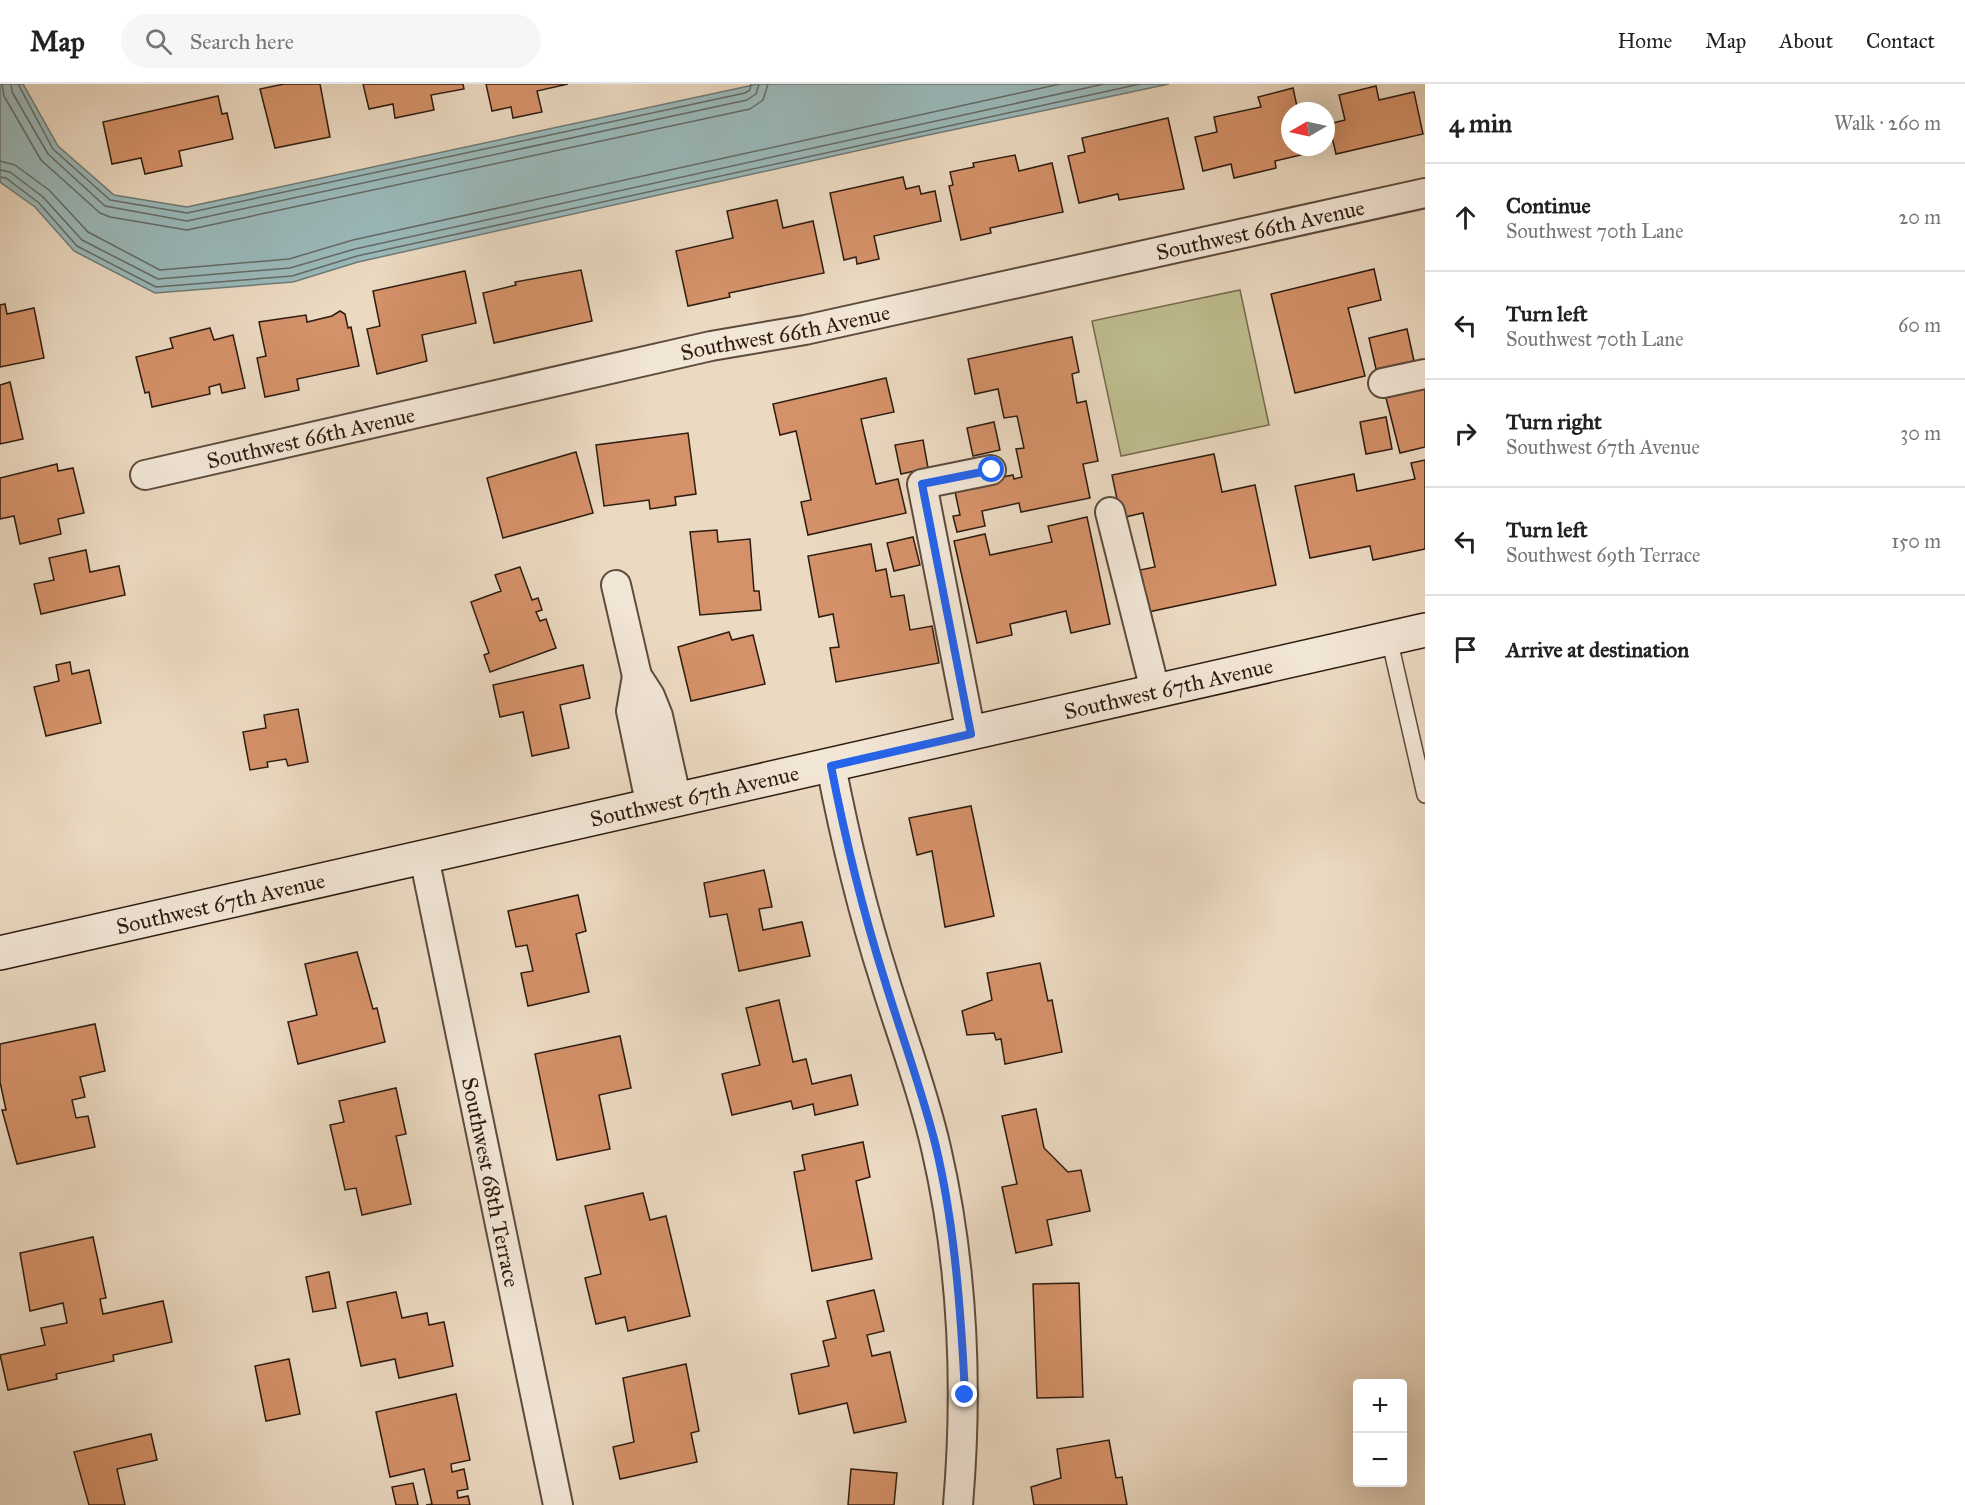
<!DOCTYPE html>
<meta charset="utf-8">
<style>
:root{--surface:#fff;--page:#f6f6f6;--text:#222;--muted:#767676;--line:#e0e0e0}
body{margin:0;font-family:"IM FELL Great Primer",serif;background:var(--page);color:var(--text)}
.controls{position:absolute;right:18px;bottom:18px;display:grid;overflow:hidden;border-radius:6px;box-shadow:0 6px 24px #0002}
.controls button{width:54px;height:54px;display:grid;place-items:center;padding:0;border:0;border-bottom:2px solid var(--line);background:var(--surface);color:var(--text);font:30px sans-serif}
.compass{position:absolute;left:1281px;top:18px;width:54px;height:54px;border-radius:50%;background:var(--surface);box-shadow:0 6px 24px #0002;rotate:261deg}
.stop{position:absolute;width:18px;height:18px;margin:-14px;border:4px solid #2563eb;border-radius:50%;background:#fff}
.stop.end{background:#2563eb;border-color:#fff;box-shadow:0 2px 6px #0008}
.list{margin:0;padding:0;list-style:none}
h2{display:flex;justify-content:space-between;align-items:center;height:78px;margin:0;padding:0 24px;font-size:26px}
h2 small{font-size:20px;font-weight:400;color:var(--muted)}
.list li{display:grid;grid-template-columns:39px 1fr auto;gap:18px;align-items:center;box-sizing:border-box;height:108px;padding:0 24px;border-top:2px solid var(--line)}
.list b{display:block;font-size:22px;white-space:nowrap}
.list p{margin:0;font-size:20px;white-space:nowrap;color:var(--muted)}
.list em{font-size:20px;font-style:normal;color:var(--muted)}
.icon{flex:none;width:33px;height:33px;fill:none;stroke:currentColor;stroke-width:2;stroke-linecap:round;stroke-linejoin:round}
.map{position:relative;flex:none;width:1425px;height:1421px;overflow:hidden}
header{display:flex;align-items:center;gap:36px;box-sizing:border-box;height:84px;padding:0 30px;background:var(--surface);border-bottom:2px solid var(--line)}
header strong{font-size:28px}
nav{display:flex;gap:33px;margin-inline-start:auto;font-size:21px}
.search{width:420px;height:54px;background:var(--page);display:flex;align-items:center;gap:15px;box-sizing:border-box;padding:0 21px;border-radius:33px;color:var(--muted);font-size:22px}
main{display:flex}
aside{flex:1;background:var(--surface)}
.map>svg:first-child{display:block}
.green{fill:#bebd8e;stroke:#766c4f;stroke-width:1.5}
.water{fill:#9ab9ba;stroke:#6f7a76;stroke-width:1.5}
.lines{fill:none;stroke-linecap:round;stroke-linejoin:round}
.shore{stroke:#646a65;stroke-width:1.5}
.building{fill:#d59169;stroke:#2e1c10;stroke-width:1.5}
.service-casing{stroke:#5d4b3c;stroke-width:18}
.minor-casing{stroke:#5d4b3c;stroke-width:32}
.secondary-casing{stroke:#2e1c10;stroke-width:36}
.service{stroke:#f2e6d7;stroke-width:15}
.minor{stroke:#f2e6d7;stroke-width:28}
.secondary{stroke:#f2e6d7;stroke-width:33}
.route{stroke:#2563eb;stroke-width:8}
.labels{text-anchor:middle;stroke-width:5;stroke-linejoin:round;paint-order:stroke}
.street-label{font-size:22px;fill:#2e1c10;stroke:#f2e6d7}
</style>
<header>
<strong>Map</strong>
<div class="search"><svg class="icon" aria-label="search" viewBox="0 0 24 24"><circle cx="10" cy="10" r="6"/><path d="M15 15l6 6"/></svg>Search here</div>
<nav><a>Home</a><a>Map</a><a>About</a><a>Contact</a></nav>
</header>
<main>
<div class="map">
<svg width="1425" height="1421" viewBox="0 0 1425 1421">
<rect width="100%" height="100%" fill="#ebd9c1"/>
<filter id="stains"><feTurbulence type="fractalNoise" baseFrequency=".00333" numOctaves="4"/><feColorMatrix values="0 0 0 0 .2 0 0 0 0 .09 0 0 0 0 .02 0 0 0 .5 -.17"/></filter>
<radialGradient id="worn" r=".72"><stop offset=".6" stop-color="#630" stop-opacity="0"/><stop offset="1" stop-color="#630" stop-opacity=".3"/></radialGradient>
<!-- green -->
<path class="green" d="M 1240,206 L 1269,341 L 1121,372 L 1092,237 Z"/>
<!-- water -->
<path class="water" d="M 0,0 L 23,0 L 58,62 L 114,111 L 187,123 L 758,0 L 1169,0 L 914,54 L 358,178 L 293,198 L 155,209 L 74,167 L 35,123 L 0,98 Z"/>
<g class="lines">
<!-- shore -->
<path class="shore" d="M 2,0 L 4,12 L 41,76 L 100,129 L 110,133 L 187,146 L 750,25 L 763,16 L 768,0
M 11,0 L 12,8 L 48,70 L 105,122 L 187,137 L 747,16 L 756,10 L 759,0
M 18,0 L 53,65 L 110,116 L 187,129 L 745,9 L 750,6 L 751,0
M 0,77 L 15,81 L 49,106 L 88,148 L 160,186 L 289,175 L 353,156 L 1060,0
M 0,86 L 10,88 L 43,113 L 82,156 L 158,195 L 290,184 L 355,165 L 1104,0
M 0,93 L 6,94 L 39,119 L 77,162 L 156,203 L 292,192 L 357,172 L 1140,0"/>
</g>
<!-- building -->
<path class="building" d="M 284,0 L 320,0 L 330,53 L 275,64 L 260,5 Z
M 363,0 L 463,0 L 464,5 L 431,11 L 434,26 L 395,34 L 393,20 L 369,25 Z
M 486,0 L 568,0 L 537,7 L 542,28 L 513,34 L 511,23 L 492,27 Z
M 1376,2 L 1379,16 L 1414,8 L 1423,50 L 1336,70 L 1329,40 L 1345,36 L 1339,11 Z
M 1293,4 L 1298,27 L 1290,27 L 1290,63 L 1304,63 L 1305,70 L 1275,77 L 1276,84 L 1234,94 L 1231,80 L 1203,87 L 1195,53 L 1217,48 L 1214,33 L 1261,23 L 1258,13 Z
M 218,12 L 222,30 L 227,29 L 233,55 L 179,67 L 182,82 L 145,90 L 141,74 L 112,80 L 103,38 Z
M 1168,34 L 1184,105 L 1119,116 L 1118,110 L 1079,119 L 1068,72 L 1085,68 L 1082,54 Z
M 1015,71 L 1019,87 L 1052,79 L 1063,128 L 990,144 L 991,149 L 961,156 L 949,102 L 953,101 L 950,88 L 974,83 L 973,79 Z
M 903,93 L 906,105 L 919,102 L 921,110 L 935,107 L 941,137 L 874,152 L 879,175 L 857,180 L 856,173 L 844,176 L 830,109 Z
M 777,116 L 783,144 L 813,137 L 824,189 L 729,209 L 730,213 L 688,222 L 676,167 L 733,154 L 727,127 Z
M 1374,185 L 1381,216 L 1348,224 L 1365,292 L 1295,309 L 1271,210 Z
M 581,186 L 592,237 L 494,259 L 483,209 L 516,201 L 515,198 Z
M 465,187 L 476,239 L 422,251 L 427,277 L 377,290 L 367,245 L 380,242 L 373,207 Z
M 5,220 L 7,230 L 34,224 L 44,274 L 0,283 L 0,221 Z
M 340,227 L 345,230 L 348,244 L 351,243 L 359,282 L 297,295 L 299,306 L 265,313 L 257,274 L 266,272 L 259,238 L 306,231 L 307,238 L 332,232 Z
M 210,244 L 214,256 L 233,251 L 245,304 L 222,309 L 220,300 L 209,303 L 210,310 L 152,323 L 149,308 L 145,309 L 136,273 L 173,264 L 170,254 Z
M 1407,245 L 1414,277 L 1376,285 L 1369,254 Z
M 1072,253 L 1079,288 L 1072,290 L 1077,319 L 1086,317 L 1098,377 L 1083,380 L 1090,414 L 1021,428 L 1019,419 L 982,427 L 985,442 L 957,448 L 953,432 L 960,431 L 954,403 L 1013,391 L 1014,395 L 1022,393 L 1016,365 L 1024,364 L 1017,332 L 1004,334 L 998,305 L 975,310 L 968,275 Z
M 886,294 L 894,328 L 861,335 L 876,400 L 898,395 L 906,429 L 808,451 L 801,418 L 811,416 L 796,347 L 780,351 L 773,320 Z
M 10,298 L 23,355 L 0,360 L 0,301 Z
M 1425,300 L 1425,363 L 1400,369 L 1385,310 Z
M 1386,333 L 1392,365 L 1366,370 L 1360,338 Z
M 994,338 L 1000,366 L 973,372 L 967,344 Z
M 688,349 L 696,410 L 675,413 L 676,421 L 650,425 L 649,416 L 604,422 L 596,361 Z
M 923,356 L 928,384 L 901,390 L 895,361 Z
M 576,368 L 593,429 L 503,454 L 487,394 Z
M 1214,370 L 1222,408 L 1255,401 L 1276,501 L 1148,528 L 1140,486 L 1155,483 L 1143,429 L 1121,434 L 1112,391 Z
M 1425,376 L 1425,465 L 1373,476 L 1370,462 L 1310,474 L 1295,402 L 1354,390 L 1357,407 L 1415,395 L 1411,379 Z
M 57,380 L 58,387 L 73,384 L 84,429 L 58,435 L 61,450 L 20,460 L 14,432 L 0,435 L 0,394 Z
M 1087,433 L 1110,540 L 1071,549 L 1066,527 L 1010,540 L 1012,551 L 977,559 L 954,457 L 985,450 L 990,471 L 1052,458 L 1048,442 Z
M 717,446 L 718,458 L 750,455 L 754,507 L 759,507 L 761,526 L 700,531 L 690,448 Z
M 913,453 L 920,481 L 894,487 L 887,459 Z
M 871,460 L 876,487 L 886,485 L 891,513 L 904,511 L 910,546 L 932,542 L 939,579 L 836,598 L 830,564 L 839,563 L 833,530 L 819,533 L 808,472 Z
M 86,466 L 90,488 L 119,482 L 125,511 L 41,530 L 34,500 L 54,496 L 49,474 Z
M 520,483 L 532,516 L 538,514 L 542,526 L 536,528 L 540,537 L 546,535 L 556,564 L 490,588 L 484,571 L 489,569 L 471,518 L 501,507 L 495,491 Z
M 729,548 L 732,556 L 753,551 L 765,600 L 691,617 L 678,563 Z
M 70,578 L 72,590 L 89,586 L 101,639 L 46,652 L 34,603 L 59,597 L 56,581 Z
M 583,581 L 590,614 L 560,621 L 569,664 L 532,672 L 523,628 L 500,633 L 493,601 Z
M 298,625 L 308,678 L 288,682 L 286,675 L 267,678 L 268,683 L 250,686 L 243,648 L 266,644 L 264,631 Z
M 971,722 L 994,832 L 945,843 L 932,767 L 917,771 L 909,734 Z
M 764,786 L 772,823 L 759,825 L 763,846 L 802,838 L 810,872 L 739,887 L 727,830 L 710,833 L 704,799 Z
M 578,811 L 586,847 L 576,850 L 589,908 L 528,922 L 521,889 L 533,887 L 527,861 L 516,863 L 508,827 Z
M 357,868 L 373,925 L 377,924 L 385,958 L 298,980 L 288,938 L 317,931 L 305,880 Z
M 1040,879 L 1048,917 L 1052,916 L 1062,968 L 1005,980 L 1001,955 L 996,956 L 994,949 L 967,951 L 962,927 L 992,916 L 987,889 Z
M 779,916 L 793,978 L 806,975 L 812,1000 L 851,991 L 858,1021 L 815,1031 L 813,1020 L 793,1025 L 791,1017 L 732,1031 L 722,990 L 760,981 L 746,924 Z
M 95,940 L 105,987 L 80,993 L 85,1013 L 72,1016 L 76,1034 L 88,1032 L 95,1063 L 17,1080 L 2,1026 L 6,1026 L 0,998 L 0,960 Z
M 620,952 L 631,1004 L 599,1011 L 610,1065 L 557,1076 L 535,970 Z
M 396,1004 L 406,1050 L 396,1052 L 411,1120 L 362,1131 L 356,1104 L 345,1106 L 330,1041 L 344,1038 L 339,1017 Z
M 1036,1025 L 1044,1064 L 1068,1088 L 1081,1086 L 1090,1127 L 1047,1136 L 1052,1161 L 1016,1169 L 1002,1103 L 1017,1100 L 1002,1032 Z
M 863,1058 L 870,1093 L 856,1097 L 872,1175 L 812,1187 L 794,1088 L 805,1086 L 802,1071 Z
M 643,1109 L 650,1136 L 666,1132 L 690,1232 L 628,1247 L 625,1233 L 596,1240 L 585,1194 L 601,1190 L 585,1122 Z
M 93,1153 L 106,1214 L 100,1215 L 103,1230 L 163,1217 L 172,1258 L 113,1271 L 114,1277 L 56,1290 L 57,1295 L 8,1306 L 0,1271 L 45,1261 L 41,1244 L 67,1239 L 63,1219 L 30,1227 L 20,1169 Z
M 329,1188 L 336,1224 L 313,1228 L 306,1193 Z
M 1079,1199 L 1083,1313 L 1037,1314 L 1033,1200 Z
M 874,1206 L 884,1247 L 867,1251 L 872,1272 L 890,1268 L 906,1338 L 854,1349 L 847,1319 L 799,1330 L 791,1290 L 829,1282 L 823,1257 L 836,1254 L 827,1217 Z
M 396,1208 L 402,1234 L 427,1229 L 429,1241 L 444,1238 L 453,1282 L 399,1294 L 395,1275 L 361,1282 L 347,1218 Z
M 289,1275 L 300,1330 L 266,1337 L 255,1282 Z
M 686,1280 L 699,1347 L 691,1349 L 697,1378 L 620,1395 L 613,1363 L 634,1358 L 623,1294 Z
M 456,1310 L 470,1376 L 451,1380 L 452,1388 L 464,1385 L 468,1405 L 457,1407 L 458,1414 L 468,1412 L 470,1421 L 426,1421 L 432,1420 L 424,1385 L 390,1393 L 376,1328 Z
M 151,1350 L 157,1376 L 117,1385 L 125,1421 L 89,1421 L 74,1368 Z
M 1109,1356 L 1116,1394 L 1122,1393 L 1127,1421 L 1034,1421 L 1031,1403 L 1061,1394 L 1057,1365 Z
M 851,1385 L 897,1389 L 894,1421 L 848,1421 Z
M 413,1399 L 418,1421 L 396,1421 L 392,1403 Z"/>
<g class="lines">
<defs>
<path id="service" d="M 1389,554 L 1425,711"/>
<g id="minor">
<path d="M 1383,299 L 1425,290"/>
<path id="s1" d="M 145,391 L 711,262 L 805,246 L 1425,109"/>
<path d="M 1110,428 L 1155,606"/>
<path d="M 616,501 L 637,592 L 650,612 L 658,632 L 677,717"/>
<path d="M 637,592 L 631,627 L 651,723"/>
<path d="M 971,650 L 922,400 L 991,386"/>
<path d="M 831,682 C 845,754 862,825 884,894 C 901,950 923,1006 936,1064 C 963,1181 968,1302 958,1421"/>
<path id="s2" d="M 424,773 L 558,1421"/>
</g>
<g id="secondary">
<path id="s3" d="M 0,869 L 1425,546"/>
</g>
</defs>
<!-- service casing -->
<use href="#service" class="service-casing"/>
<!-- minor casing -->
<use href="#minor" class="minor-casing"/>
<!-- secondary casing -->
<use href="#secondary" class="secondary-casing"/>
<!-- service -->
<use href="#service" class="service"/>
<!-- minor -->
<use href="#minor" class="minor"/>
<!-- secondary -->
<use href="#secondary" class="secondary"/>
</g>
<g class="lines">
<!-- route -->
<path class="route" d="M 965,1311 C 961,1229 955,1143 936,1063 C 922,1006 901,950 884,894 C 862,824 845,754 831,682 L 971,650 L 922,400 L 992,386"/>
</g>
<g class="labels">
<!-- street labels -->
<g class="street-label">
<text dy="8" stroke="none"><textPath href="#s1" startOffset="1142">Southwest 66th Avenue</textPath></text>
<text dy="8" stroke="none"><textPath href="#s1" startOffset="656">Southwest 66th Avenue</textPath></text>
<text dy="8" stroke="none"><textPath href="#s1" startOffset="170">Southwest 66th Avenue</textPath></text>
<text dy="8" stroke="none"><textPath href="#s3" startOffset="1198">Southwest 67th Avenue</textPath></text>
<text dy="8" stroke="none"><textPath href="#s3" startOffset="712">Southwest 67th Avenue</textPath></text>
<text dy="8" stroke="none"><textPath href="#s3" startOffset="226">Southwest 67th Avenue</textPath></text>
<text dy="8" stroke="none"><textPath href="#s2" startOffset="332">Southwest 68th Terrace</textPath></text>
</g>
</g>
<rect width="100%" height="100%" filter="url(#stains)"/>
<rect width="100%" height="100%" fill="url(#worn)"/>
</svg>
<div class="controls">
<button>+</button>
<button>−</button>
</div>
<svg class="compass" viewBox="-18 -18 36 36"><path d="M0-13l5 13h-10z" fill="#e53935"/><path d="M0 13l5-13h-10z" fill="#767676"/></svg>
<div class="stop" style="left:992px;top:386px"></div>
<div class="stop end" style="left:965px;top:1311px"></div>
</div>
<aside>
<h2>4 min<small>Walk · 260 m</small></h2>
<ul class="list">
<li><svg class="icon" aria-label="ahead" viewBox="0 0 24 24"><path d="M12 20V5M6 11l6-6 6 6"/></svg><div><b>Continue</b><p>Southwest 70th Lane</p></div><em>20 m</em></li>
<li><svg class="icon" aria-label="left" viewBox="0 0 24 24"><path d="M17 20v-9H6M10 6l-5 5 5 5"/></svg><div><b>Turn left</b><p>Southwest 70th Lane</p></div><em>60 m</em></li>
<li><svg class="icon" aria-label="right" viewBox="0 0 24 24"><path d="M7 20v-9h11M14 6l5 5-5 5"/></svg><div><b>Turn right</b><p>Southwest 67th Avenue</p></div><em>30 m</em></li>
<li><svg class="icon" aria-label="left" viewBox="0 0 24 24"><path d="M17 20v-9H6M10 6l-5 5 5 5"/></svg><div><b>Turn left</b><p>Southwest 69th Terrace</p></div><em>150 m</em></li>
<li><svg class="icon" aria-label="arrive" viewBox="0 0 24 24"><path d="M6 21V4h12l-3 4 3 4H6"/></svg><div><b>Arrive at destination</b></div></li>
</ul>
</aside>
</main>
